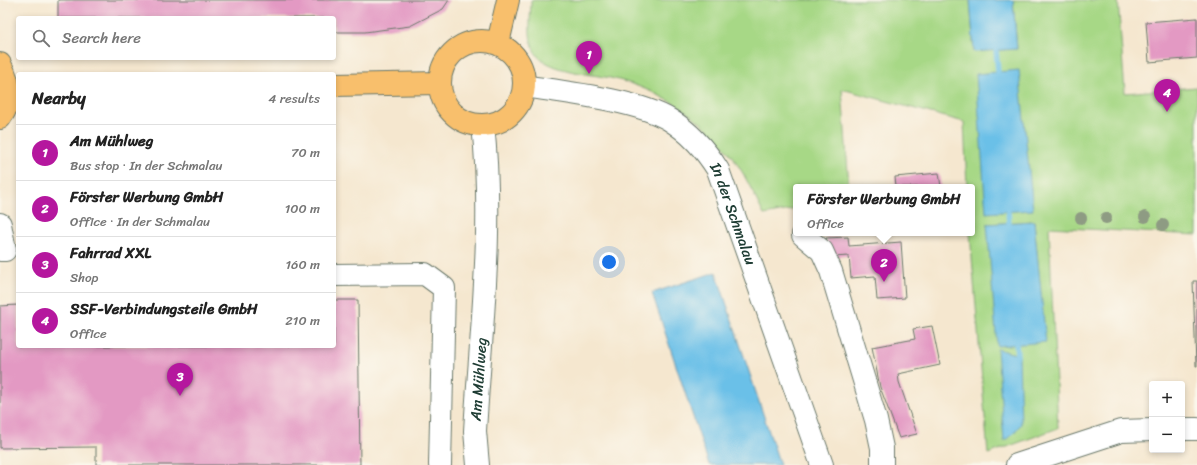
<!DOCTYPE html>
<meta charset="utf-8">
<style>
:root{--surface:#fff;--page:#f2f2f2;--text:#222;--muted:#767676;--line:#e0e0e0;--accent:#b5179e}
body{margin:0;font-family:Sriracha,sans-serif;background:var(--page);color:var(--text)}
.controls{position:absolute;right:12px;bottom:12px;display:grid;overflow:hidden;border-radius:4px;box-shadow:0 2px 6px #0003}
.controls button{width:36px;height:36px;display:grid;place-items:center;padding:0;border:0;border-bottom:1px solid var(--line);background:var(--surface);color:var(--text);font:20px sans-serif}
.you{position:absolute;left:609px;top:262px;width:14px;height:14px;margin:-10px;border:3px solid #fff;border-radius:50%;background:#1a73e8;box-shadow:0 0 0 6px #1a73e833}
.badge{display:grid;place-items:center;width:26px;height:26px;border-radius:50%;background:var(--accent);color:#fff;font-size:13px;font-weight:700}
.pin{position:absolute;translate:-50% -33px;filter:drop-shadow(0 1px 2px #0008)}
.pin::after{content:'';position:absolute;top:21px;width:14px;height:12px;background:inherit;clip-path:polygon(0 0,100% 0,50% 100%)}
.popup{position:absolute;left:793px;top:184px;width:182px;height:52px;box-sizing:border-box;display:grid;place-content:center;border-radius:4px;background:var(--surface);filter:drop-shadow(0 1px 3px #0005);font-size:13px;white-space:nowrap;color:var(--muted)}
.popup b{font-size:15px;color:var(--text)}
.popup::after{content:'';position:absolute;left:50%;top:100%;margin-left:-8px;border:8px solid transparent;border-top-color:var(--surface)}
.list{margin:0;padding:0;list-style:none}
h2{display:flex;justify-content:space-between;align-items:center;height:52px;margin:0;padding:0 16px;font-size:17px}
h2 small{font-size:13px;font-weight:400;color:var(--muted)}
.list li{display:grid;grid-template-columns:26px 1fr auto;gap:12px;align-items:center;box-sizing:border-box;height:56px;padding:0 16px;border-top:1px solid var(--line)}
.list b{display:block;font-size:15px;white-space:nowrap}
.list p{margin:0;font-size:13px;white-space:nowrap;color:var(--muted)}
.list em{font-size:13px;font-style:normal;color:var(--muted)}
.icon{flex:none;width:22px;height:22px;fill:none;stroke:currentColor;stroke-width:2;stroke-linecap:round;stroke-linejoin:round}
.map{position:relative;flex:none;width:1197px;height:465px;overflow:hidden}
.search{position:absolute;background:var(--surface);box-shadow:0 2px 6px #0003;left:16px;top:16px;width:320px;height:44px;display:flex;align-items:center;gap:10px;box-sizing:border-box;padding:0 14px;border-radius:4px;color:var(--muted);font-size:15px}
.panel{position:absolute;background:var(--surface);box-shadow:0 2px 6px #0003;left:16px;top:72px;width:320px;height:276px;border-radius:4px}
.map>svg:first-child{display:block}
.green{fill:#a7d886;stroke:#638a5d;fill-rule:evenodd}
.water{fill:#6bc0e8;stroke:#457e8e}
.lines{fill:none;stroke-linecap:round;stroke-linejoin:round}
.stream{stroke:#6bc0e8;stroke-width:5.5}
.building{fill:#e399c3}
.minor-casing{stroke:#6a786a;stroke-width:24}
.major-casing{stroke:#6a786a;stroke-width:24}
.minor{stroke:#fff;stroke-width:22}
.major{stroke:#f8bf6c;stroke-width:22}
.tree{fill:#8e9b83}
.labels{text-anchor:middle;stroke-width:3;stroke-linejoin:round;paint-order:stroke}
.street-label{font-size:15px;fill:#1f3d34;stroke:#fbf7ec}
</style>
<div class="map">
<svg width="1197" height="465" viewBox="0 0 1197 465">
<rect width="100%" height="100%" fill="#fbf7ec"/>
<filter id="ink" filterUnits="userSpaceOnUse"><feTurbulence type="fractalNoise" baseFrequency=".025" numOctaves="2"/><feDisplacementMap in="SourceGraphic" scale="8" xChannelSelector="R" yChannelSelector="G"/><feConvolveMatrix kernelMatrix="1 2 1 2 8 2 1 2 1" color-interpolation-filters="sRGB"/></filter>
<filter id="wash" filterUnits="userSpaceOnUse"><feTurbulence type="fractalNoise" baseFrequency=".012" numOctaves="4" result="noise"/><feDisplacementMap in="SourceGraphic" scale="16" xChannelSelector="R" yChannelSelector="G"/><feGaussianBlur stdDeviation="0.9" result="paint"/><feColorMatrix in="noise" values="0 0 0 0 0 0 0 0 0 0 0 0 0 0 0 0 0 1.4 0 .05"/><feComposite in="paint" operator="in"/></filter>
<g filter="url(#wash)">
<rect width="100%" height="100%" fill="#f5e7cf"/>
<!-- green -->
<path class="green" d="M 531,0 L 970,0 L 974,51 L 1017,49 L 1013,0 L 1118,0 L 1125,93 L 1197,87 L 1197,235 L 1049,227 L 1058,428 L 988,454 L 970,233 L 972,233 L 972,187 L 967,187 L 964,122 L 842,89 L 849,187 L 796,187 L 796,209 L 764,215 C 755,198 747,178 736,162 C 708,121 663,91 615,79 C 594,74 557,73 540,58 C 525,45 531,18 531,0 ZM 1034,221 L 1045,342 L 987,224 Z"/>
<!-- water -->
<path class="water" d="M 970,0 L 1013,0 L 1017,49 L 974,52 Z
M 1019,70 L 1033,210 L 986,213 L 976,74 Z
M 1034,221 L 1046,342 L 997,346 L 987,224 Z
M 716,272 L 780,465 L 709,465 L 652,293 Z
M 997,349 L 1019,355 L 1021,424 L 1013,434 L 1004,441 Z"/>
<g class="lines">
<!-- stream -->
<path class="stream" d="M 996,51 L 998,72
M 1008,212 L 1009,223
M 1016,344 L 1017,356"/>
</g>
<g id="blocks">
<!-- building -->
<path class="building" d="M 58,0 L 449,0 L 443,9 L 410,26 L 365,32 L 334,32 L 334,18 L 58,18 Z
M 1197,18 L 1197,58 L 1149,62 L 1146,22 Z
M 939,173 L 941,187 L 896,187 L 895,177 Z
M 848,237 L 849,246 L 901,242 L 905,298 L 877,300 L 875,276 L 851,278 L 849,256 L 832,257 L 826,238 Z
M 1193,281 L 1197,281 L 1197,366 L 1196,366 Z
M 334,300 L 358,300 L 360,465 L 96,465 L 96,447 L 0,448 L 0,306 L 18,305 L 18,346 L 334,346 Z
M 932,326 L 940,365 L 898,374 L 899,382 L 917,434 L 899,438 L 880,387 L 872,347 L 915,339 L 913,329 Z"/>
</g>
</g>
<g filter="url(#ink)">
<use href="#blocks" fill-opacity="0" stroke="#6a786a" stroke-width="1"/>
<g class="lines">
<defs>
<g id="minor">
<path id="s1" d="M 524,86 C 563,92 638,100 670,120 C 691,133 705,149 718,170 L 822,465"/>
<path d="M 0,224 L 5,250 L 0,250"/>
<path d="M 803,235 L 822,251 L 831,271 L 876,420 L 882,448 L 882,465"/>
<path d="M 334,275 L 425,274 L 444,288 L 440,465"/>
<path d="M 1182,429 L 1197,429"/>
<path id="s2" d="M 478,465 L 475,431 C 481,330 494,226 483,125"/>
<path d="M 1017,465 L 1121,431 L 1152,430"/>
</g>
<path id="major" d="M440 83a42 42 0 1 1 84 0a42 42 0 1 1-84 0Z
M 498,43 L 508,0
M 0,64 C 10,82 13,101 0,118
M 334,85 L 439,83"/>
</defs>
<!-- minor casing -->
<use href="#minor" class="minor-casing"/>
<!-- major casing -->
<use href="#major" class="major-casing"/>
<!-- minor -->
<use href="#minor" class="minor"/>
<!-- major -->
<use href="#major" class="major"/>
</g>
<!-- trees -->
<g class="tree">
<circle cx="1145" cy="217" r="6"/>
<circle cx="1081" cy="218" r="6"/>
<circle cx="1106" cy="218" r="6"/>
<circle cx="1163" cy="225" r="6"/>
</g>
</g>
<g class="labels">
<!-- street labels -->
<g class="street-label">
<text dy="5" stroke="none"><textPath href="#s1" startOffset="267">In der Schmalau</textPath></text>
<text dy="5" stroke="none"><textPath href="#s2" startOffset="86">Am Mühlweg</textPath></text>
</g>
</g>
</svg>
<div class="controls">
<button>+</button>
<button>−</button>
</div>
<div class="you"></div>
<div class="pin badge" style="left:589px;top:74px">1</div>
<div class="pin badge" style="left:884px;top:282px">2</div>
<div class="popup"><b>Förster Werbung GmbH</b>Office</div>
<div class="pin badge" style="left:180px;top:396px">3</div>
<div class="pin badge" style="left:1167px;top:112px">4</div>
<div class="search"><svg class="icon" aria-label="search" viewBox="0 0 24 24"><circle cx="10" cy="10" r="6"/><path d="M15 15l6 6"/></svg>Search here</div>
<section class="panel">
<h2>Nearby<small>4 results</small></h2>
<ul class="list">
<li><span class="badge">1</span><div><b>Am Mühlweg</b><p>Bus stop · In der Schmalau</p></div><em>70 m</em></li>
<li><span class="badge">2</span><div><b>Förster Werbung GmbH</b><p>Office · In der Schmalau</p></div><em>100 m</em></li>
<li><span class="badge">3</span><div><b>Fahrrad XXL</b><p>Shop</p></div><em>160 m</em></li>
<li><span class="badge">4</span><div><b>SSF-Verbindungsteile GmbH</b><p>Office</p></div><em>210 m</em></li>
</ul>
</section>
</div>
